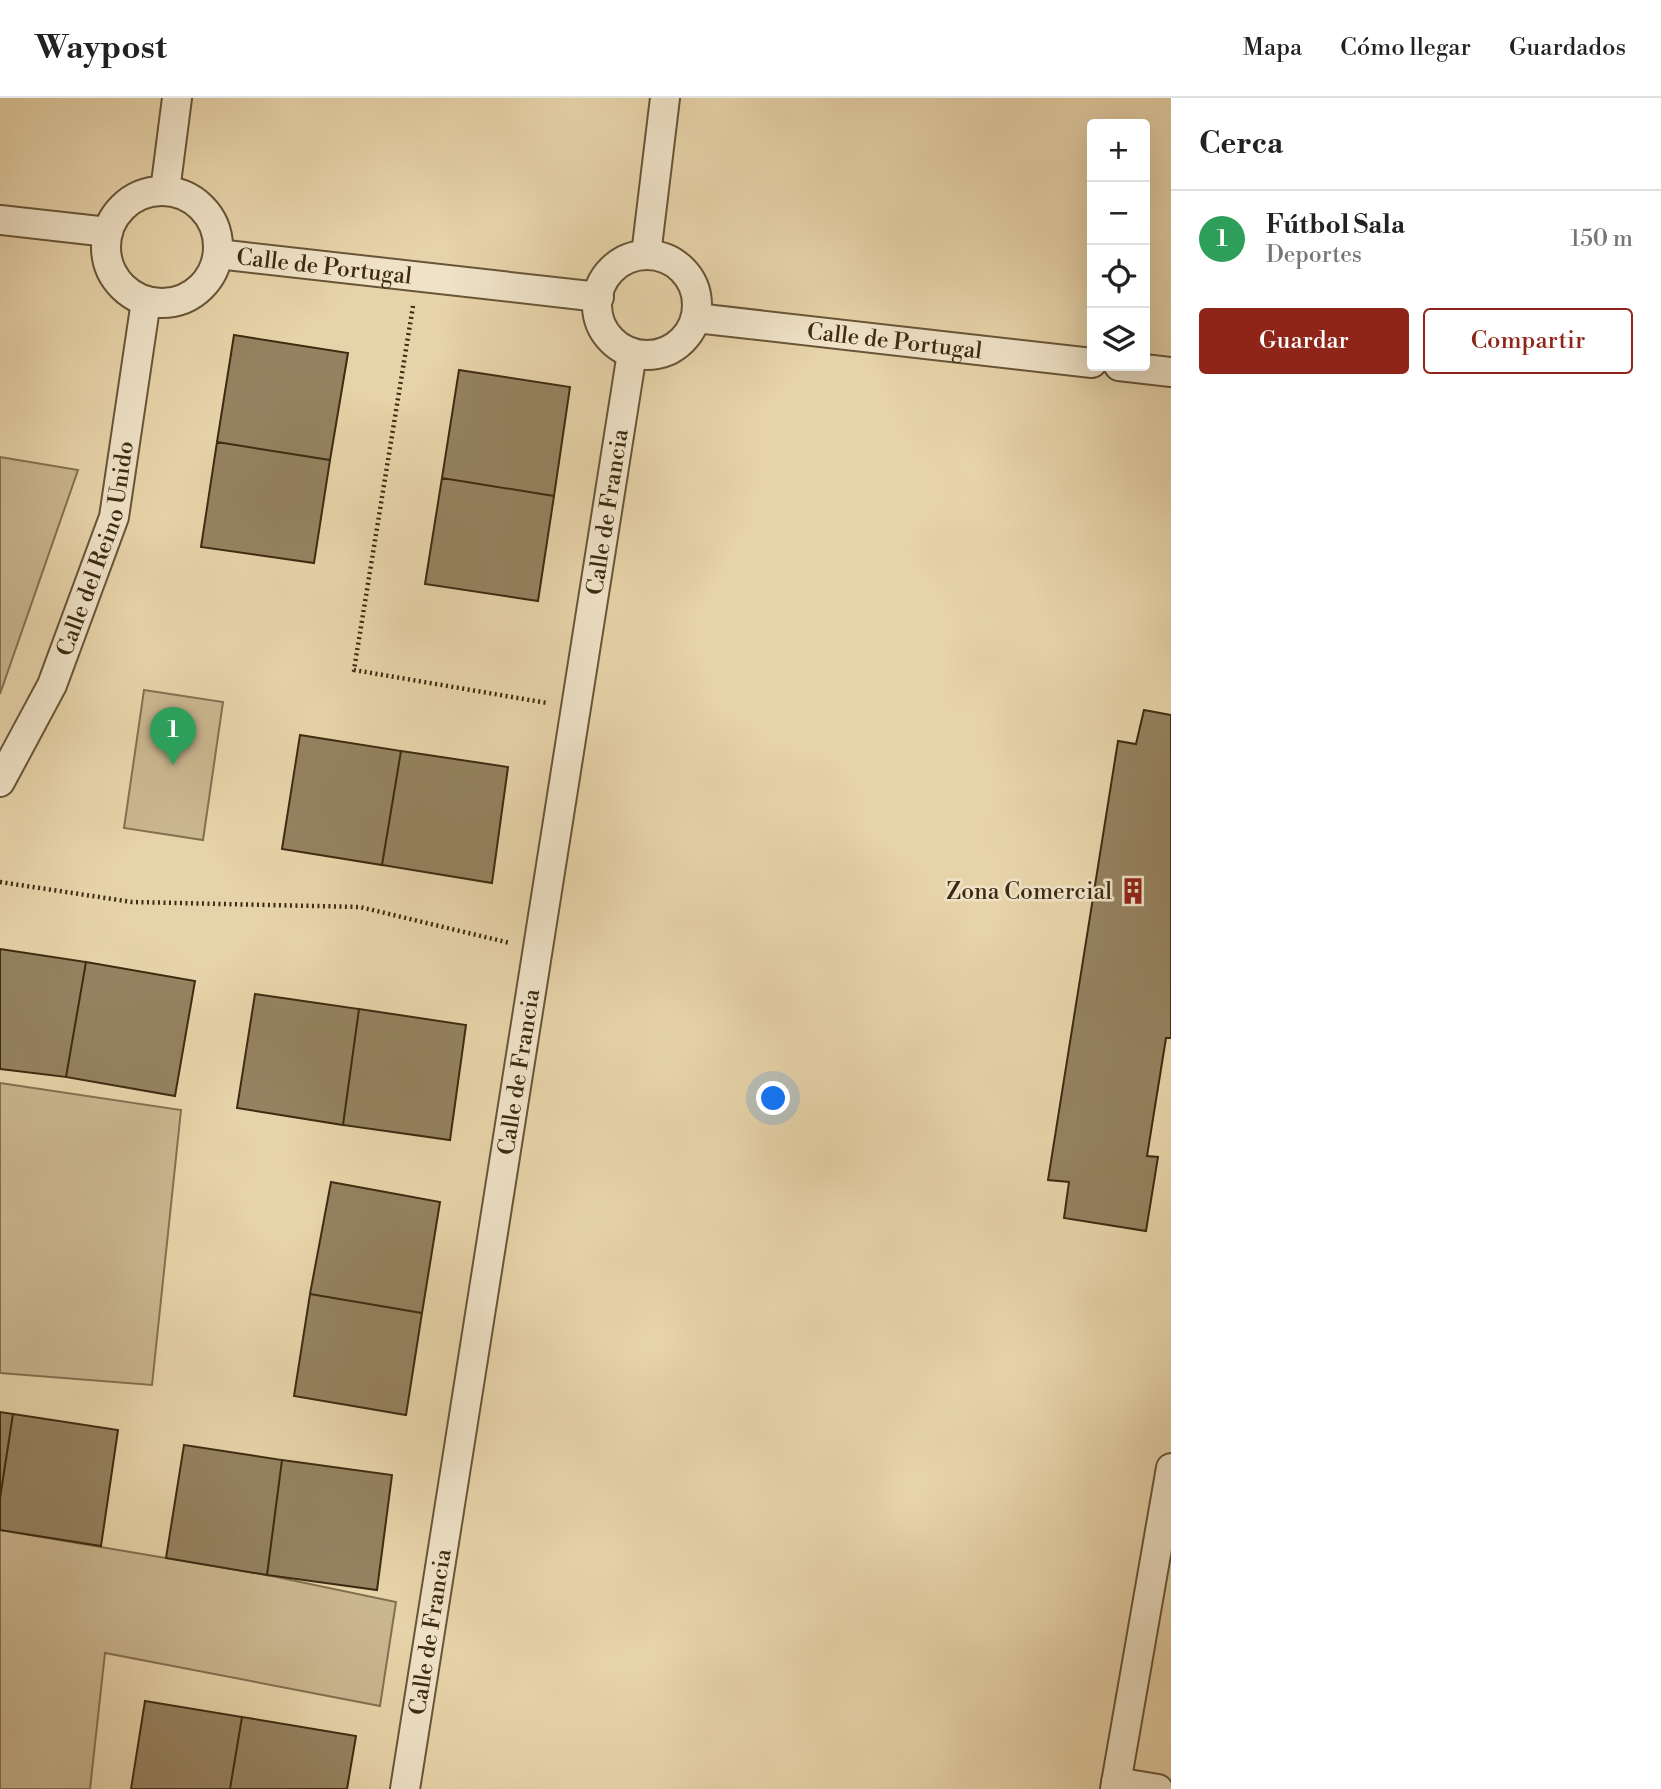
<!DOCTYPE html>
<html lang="es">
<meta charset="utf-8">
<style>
:root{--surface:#fff;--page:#f6f6f6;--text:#222;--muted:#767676;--line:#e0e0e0;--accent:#8f2418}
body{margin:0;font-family:"Libre Bodoni",serif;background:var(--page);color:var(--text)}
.controls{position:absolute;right:21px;top:21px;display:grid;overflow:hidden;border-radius:7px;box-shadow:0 7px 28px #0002}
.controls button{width:63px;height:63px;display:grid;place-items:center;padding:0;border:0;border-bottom:2px solid var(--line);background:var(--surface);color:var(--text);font:35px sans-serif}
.you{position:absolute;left:774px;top:1001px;width:24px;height:24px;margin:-18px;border:5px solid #fff;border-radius:50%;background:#1a73e8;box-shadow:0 0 0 10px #1a73e833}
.badge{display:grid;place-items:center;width:46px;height:46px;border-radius:50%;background:var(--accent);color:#fff;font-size:23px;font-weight:700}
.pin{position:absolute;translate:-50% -58px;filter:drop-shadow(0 2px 4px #0008)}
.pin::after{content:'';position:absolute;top:37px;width:24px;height:21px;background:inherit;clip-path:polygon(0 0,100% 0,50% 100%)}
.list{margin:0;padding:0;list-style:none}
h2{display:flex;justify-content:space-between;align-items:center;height:91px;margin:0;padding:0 28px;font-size:30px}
h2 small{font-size:23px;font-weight:400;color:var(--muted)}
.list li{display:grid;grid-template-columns:46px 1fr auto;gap:21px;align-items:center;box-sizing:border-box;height:98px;padding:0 28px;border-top:2px solid var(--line)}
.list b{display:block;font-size:26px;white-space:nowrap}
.list p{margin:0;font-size:23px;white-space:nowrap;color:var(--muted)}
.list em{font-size:23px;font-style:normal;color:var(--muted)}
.actions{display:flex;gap:14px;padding:21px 28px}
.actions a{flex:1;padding:16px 0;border:2px solid var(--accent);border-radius:7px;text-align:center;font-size:24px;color:var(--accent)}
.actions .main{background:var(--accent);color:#fff}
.icon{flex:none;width:38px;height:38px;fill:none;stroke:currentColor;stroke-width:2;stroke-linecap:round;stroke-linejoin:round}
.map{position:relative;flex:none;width:1171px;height:1691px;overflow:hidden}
header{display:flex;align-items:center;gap:42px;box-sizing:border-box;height:98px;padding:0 35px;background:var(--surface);border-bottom:2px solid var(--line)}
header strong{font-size:33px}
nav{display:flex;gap:38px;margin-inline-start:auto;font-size:24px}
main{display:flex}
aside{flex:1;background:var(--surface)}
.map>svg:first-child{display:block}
.green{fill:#cab68f;stroke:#847050;stroke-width:2}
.building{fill:#958260;stroke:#3d2b11;stroke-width:2}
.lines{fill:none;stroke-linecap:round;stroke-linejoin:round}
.minor-casing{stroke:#685537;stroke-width:32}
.path{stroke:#3d2b11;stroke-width:4.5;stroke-dasharray:2 3.5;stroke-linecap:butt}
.minor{stroke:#efe2c7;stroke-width:28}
.labels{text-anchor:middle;stroke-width:5;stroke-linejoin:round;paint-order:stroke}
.street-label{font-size:23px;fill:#3d2b11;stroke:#efe2c7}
.poi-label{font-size:23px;fill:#3d2b11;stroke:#efe2c7;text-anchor:end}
</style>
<header>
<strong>Waypost</strong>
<nav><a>Mapa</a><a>Cómo llegar</a><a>Guardados</a></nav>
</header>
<main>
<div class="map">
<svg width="1171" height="1691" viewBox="0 0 1171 1691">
<rect width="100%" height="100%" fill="#e7d3a9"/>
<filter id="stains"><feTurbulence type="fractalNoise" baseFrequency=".00286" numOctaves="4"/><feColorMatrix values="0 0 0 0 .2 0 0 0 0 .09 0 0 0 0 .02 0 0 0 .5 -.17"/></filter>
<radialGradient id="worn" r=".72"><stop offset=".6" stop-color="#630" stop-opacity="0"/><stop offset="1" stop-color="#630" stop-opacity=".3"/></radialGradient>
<!-- green -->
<path class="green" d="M 0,359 L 78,372 L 0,596 Z
M 144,592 L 223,604 L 203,742 L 124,730 Z
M 0,985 L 181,1012 L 152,1287 L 0,1275 Z
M 0,1432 L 267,1477 L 396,1504 L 380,1608 L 105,1555 L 90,1691 L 0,1691 Z"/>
<!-- building -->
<path class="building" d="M 234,237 L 348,255 L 330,362 L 217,344 Z
M 459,272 L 570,289 L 554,398 L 442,380 Z
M 217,344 L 330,362 L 314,465 L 201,449 Z
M 442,380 L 554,398 L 538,503 L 425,486 Z
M 1144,612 L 1171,617 L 1171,940 L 1166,940 L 1147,1058 L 1158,1059 L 1146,1133 L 1064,1120 L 1069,1084 L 1048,1082 L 1118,643 L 1136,646 Z
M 300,637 L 401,653 L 382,767 L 282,751 Z
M 401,653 L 508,669 L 492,785 L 382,767 Z
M 0,851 L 86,864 L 66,979 L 0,971 Z
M 86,864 L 195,883 L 175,998 L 66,979 Z
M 255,896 L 359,911 L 343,1027 L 237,1010 Z
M 359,911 L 466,927 L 450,1042 L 343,1027 Z
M 331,1084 L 440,1104 L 422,1215 L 310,1196 Z
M 310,1196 L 422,1215 L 406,1317 L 294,1298 Z
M 0,1314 L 13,1316 L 0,1400 Z
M 13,1316 L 118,1332 L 101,1448 L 0,1432 L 0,1400 Z
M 184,1347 L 282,1362 L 267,1477 L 166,1460 Z
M 282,1362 L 392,1377 L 377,1492 L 267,1477 Z
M 145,1603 L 242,1619 L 230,1691 L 131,1691 Z
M 242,1619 L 356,1638 L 347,1691 L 230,1691 Z"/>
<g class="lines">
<defs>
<g id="minor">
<path d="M 165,93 L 177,0"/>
<circle cx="162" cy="149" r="56"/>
<path d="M 0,122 L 108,134"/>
<path id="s1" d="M 218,156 L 599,199"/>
<path d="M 646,157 L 665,0"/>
<circle cx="647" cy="207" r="50"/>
<path id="s2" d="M 696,220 L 1092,265"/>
<path d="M 1119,268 L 1171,274"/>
<path id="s3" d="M 0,684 L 52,587 L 114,419 L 146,203"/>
<path d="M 1116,1684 L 1158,1691"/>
<path id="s4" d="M 405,1691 L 632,255"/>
<path d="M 1115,1691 L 1171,1370"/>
</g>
</defs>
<!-- minor casing -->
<use href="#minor" class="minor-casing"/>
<!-- path -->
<path class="path" d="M 413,208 L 354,572 L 547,605
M 0,784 L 132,804 L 360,809 L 510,845"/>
<!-- minor -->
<use href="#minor" class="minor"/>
</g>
<!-- icons -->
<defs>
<symbol id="building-bare" viewBox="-9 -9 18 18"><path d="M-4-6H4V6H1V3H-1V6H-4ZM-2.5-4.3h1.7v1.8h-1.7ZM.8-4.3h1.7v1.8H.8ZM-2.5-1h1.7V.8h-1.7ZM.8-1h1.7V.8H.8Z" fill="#8f2418" stroke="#efe2c7" stroke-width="2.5" paint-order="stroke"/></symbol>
</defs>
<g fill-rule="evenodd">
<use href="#building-bare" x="1114" y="774" width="38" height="38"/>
</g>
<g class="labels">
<!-- street labels -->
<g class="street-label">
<text dy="8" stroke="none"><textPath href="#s1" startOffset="107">Calle de Portugal</textPath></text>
<text dy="8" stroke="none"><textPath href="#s2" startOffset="200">Calle de Portugal</textPath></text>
<text dy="8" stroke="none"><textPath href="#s4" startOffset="1293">Calle de Francia</textPath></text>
<text dy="8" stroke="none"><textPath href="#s3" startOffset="254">Calle del Reino Unido</textPath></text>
<text dy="8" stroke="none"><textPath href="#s4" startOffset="726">Calle de Francia</textPath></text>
<text dy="8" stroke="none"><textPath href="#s4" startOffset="159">Calle de Francia</textPath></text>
</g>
<!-- poi labels -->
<g class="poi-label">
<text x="1112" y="801">Zona Comercial</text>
</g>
</g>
<rect width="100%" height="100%" filter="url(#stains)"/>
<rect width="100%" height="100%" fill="url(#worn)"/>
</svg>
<div class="controls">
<button>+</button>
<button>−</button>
<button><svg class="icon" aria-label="locate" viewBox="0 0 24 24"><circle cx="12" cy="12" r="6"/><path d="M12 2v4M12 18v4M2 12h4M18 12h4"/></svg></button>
<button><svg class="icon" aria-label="layers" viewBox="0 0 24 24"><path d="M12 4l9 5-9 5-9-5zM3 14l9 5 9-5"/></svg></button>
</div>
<div class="you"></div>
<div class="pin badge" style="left:173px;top:667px;background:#2e9e5b">1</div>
</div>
<aside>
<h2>Cerca<small></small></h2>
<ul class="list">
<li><span class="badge" style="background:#2e9e5b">1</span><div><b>Fútbol Sala</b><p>Deportes</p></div><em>150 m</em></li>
</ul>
<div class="actions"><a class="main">Guardar</a><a>Compartir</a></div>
</aside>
</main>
